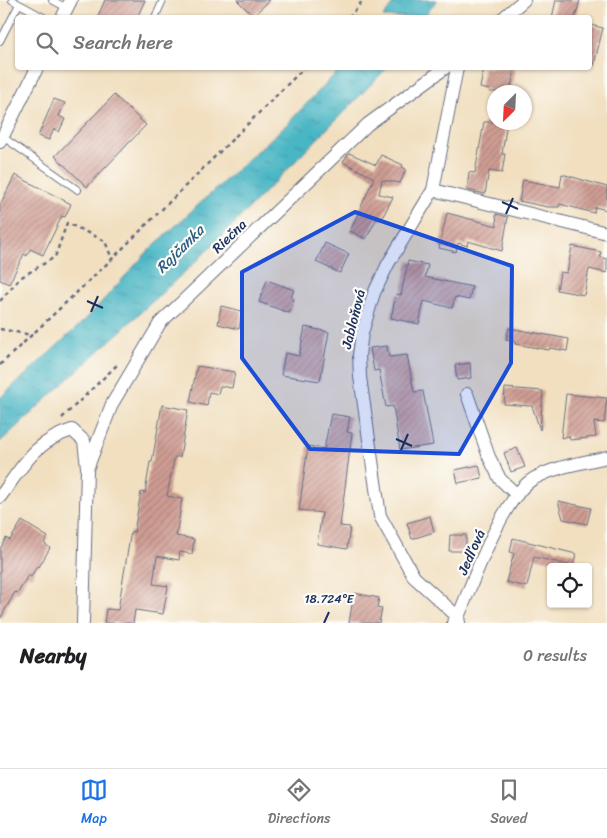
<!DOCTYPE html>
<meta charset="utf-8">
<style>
:root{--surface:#fff;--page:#f2f2f2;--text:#202124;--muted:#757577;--line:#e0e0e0;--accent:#1a73e8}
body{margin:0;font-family:Sriracha,sans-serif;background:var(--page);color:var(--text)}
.controls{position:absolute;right:15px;bottom:15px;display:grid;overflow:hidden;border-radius:5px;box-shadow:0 1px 4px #0004}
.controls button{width:45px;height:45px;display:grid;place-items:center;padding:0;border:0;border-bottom:1px solid var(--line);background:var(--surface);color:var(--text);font:25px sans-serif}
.compass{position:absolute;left:487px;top:85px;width:45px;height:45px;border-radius:50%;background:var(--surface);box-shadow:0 1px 4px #0004;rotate:204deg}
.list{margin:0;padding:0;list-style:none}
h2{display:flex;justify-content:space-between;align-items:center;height:65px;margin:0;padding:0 20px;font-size:21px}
h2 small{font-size:16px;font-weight:400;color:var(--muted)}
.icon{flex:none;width:28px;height:28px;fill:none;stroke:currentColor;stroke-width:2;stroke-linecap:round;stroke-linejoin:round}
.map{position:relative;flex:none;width:607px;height:623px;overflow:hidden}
.search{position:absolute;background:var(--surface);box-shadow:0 1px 4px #0004;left:15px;right:15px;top:15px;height:55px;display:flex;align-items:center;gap:12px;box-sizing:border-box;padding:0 18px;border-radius:5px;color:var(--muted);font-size:19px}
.sheet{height:145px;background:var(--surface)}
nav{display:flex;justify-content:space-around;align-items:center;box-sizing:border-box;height:70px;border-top:1px solid var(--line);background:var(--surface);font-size:14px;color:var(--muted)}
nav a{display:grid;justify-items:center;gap:2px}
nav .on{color:var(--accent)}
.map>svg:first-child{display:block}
.water{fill:url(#water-ripples);stroke:#327291}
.building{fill:url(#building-hatch)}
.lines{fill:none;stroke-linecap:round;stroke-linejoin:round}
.service-casing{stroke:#666d80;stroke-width:8}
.minor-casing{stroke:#666d80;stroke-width:14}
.path{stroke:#666d80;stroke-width:2.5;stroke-dasharray:4 4;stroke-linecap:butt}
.service{stroke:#fff;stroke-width:6}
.minor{stroke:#fff;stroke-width:12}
.marked{fill:#1d4ed8;fill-opacity:0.2;stroke:#1d4ed8;stroke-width:4;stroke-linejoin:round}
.ticks{fill:none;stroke:#1b2f5e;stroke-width:2}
.labels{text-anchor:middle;stroke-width:4.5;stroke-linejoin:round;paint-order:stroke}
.street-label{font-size:14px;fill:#1b2f5e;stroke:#fdfcf7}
.water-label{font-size:15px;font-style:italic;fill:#2b5e82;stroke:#fdfcf7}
.ticks-label{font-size:12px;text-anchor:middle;fill:#1b2f5e;stroke:#fdfcf7;stroke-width:4.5;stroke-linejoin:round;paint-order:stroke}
</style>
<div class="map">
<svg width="607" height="623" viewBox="0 0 607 623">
<defs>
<pattern id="water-ripples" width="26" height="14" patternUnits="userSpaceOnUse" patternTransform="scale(1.25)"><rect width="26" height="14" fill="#49b6c4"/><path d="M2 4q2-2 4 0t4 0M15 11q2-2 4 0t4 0" fill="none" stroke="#3c94a2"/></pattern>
<pattern id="building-hatch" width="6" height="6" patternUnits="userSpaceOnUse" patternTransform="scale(1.25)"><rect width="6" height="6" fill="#cf9d93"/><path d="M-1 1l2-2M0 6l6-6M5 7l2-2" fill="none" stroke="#a7807b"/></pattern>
</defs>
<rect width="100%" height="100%" fill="#fdfcf7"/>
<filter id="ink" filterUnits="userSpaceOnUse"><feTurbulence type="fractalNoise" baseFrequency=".02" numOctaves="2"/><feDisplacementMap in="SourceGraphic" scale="10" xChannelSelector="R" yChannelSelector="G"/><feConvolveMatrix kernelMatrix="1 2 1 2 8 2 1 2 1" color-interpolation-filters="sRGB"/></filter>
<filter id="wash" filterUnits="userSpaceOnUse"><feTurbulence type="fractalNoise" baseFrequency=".0096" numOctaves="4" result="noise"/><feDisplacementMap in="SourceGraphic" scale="20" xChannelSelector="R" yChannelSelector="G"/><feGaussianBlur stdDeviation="1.12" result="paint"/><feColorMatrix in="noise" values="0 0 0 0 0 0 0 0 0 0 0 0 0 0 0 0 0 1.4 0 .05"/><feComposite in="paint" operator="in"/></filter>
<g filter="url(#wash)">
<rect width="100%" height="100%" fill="#f1dfc0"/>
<!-- water -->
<path class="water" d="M 396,0 L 437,0 L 424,17 L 383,17 Z
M 341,68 L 387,68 L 204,254 L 0,442 L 0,398 L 85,320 L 150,249 L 287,124 Z"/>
<g id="blocks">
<!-- building -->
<path class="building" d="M 105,0 L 145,0 L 137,18 L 97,18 Z
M 237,0 L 270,0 L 253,16 Z
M 556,0 L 580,0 L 575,18 L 552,18 Z
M 590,25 L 603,28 L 594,65 L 590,64 Z
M 484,68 L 515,68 L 510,92 L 489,92 L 490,90 L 480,88 Z
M 114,95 L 146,125 L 87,187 L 55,156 Z
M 54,99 L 65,103 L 59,116 L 65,119 L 59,132 L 54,129 L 49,140 L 38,136 Z
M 484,122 L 507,122 L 502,154 L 505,154 L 502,173 L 489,171 L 485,194 L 467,190 L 469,172 L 475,173 Z
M 349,153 L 376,165 L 381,155 L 403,165 L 402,167 L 406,169 L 400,183 L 382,180 L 379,194 L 393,197 L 381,220 L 377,218 L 366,239 L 350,231 L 374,178 L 343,162 Z
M 562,174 L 607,187 L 607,210 L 595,207 L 594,213 L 560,204 L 559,207 L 548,207 L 519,201 L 523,180 L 560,187 Z
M 15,175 L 71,204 L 65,217 L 62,216 L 43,255 L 30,249 L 27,256 L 24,254 L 9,284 L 0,280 L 0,205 Z
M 447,213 L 497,226 L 496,214 L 508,217 L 502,251 L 468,241 L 467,246 L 458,243 L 456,252 L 439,248 Z
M 325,243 L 349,254 L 340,273 L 316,262 Z
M 572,246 L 601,252 L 600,257 L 607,259 L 607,273 L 589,269 L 584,295 L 557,290 L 560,272 L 567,273 Z
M 408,261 L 428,265 L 425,277 L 472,287 L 469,300 L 455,297 L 452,308 L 424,301 L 419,324 L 391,318 L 396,294 L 401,295 Z
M 267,280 L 294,290 L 291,298 L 294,300 L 289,313 L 259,302 Z
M 221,306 L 242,311 L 239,329 L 218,324 Z
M 305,327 L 329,332 L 320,381 L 281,375 L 285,353 L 299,356 Z
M 509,328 L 569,339 L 567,351 L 550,348 L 549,350 L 515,344 L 515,341 L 506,340 Z
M 387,346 L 389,357 L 407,355 L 414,392 L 423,391 L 433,445 L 400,450 L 393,406 L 386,407 L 379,370 L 374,371 L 370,348 Z
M 470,363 L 471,378 L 457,380 L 455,365 Z
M 197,366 L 235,372 L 232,388 L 220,386 L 218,394 L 209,392 L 207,406 L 190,402 Z
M 505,388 L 543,391 L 540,430 L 532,406 L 504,404 Z
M 566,394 L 607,398 L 604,423 L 594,422 L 596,437 L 570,440 L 569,436 L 561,438 Z
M 162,405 L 188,410 L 180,457 L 175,457 L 174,459 L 167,496 L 182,499 L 176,536 L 194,539 L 192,554 L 180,552 L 179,560 L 157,556 L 153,584 L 168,586 L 163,614 L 135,610 L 133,623 L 104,623 L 106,609 L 118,610 L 131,531 L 134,532 L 141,492 L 145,493 L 150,462 L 152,462 Z
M 331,414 L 350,417 L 347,432 L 352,433 L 340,526 L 350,527 L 347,549 L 317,544 L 322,513 L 299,510 L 308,446 L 324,449 Z
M 517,448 L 525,467 L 511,472 L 504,453 Z
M 479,465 L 482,478 L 458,483 L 455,470 Z
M 558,501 L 591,508 L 587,524 L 563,519 Z
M 430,516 L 434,532 L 412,539 L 407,523 Z
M 22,521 L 48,537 L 44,543 L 50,548 L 39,567 L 37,566 L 31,577 L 28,575 L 18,593 L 15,592 L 0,619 L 0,549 L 6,538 L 10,540 Z
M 450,535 L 466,535 L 466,551 L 449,551 Z
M 513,538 L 576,554 L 573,566 L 534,557 L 527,587 L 506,582 L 514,553 L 510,552 Z
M 354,593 L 379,598 L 377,608 L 382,609 L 379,623 L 349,623 Z"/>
</g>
</g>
<g filter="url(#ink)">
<use href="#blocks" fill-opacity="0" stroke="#666d80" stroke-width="1"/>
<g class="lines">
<defs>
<path id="service" d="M 12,0 L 45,18
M 52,0 L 67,8
M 155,18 L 163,0
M 0,41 L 19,4
M 3,137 L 78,190"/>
<path id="minor" d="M 62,18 L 71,0
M 503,18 L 524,0
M 0,142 L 37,68
M 433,190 L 607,233
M 467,394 L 489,457 L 500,479 L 517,495
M 0,497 C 23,466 34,442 72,430 L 84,441 L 87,467
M 83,623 L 87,469 L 112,404 L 160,323 L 368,124 L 445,68
M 453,623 L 458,617 L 414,577 L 380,516 L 360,377 L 359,355 L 362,333 L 374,293 L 388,264 L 433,190 L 457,68
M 459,623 L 458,617 C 473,582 502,498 533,479 C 556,466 582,463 607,457"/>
</defs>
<!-- service casing -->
<use href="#service" class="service-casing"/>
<!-- minor casing -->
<use href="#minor" class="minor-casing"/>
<!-- path -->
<path class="path" d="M 349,18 L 363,0
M 0,301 L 20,278 L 55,257 L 67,223 L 105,241 L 112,259
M 0,329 L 32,335
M 0,365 L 112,259 L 304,68
M 62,418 L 119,363"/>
<!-- service -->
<use href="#service" class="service"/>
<!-- minor -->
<use href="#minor" class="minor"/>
</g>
</g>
<!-- marked area -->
<path class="marked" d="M 355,212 L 512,266 L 511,363 L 459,454 L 310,449 L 242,358 L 242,272 Z"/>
<!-- ticks -->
<path class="ticks" d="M 502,202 L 518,209M 506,214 L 513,198M 87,301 L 103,308M 91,312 L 98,296M 396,439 L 412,446M 401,450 L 408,434M 324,623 L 329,612"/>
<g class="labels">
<!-- street labels -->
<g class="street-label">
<text transform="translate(229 236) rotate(-44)" y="5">Riečna</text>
<text transform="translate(353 319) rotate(-76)" y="5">Jabloňová</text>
<text transform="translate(471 552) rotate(-66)" y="5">Jedľová</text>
</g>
<!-- water labels -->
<g class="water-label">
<text transform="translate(180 249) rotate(-45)" y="5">Rajčanka</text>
</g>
</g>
<g class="ticks-label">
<text x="329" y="603">18.724°E</text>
</g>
</svg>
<div class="controls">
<button><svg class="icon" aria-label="locate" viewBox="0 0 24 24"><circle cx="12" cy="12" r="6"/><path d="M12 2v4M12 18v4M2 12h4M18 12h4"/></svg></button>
</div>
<svg class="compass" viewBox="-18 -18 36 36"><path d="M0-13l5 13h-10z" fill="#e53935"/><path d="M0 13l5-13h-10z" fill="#757577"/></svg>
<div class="search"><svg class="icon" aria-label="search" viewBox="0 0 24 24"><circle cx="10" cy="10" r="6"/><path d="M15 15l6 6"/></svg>Search here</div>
</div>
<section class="sheet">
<h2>Nearby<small>0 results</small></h2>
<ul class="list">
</ul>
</section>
<nav>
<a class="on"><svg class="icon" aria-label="map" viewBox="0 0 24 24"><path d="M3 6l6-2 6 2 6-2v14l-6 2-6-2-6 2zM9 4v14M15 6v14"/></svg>Map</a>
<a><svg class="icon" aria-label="directions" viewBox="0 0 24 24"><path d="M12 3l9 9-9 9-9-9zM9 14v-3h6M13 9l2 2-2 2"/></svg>Directions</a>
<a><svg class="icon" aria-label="saved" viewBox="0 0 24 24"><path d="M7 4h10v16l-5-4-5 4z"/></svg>Saved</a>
</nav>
